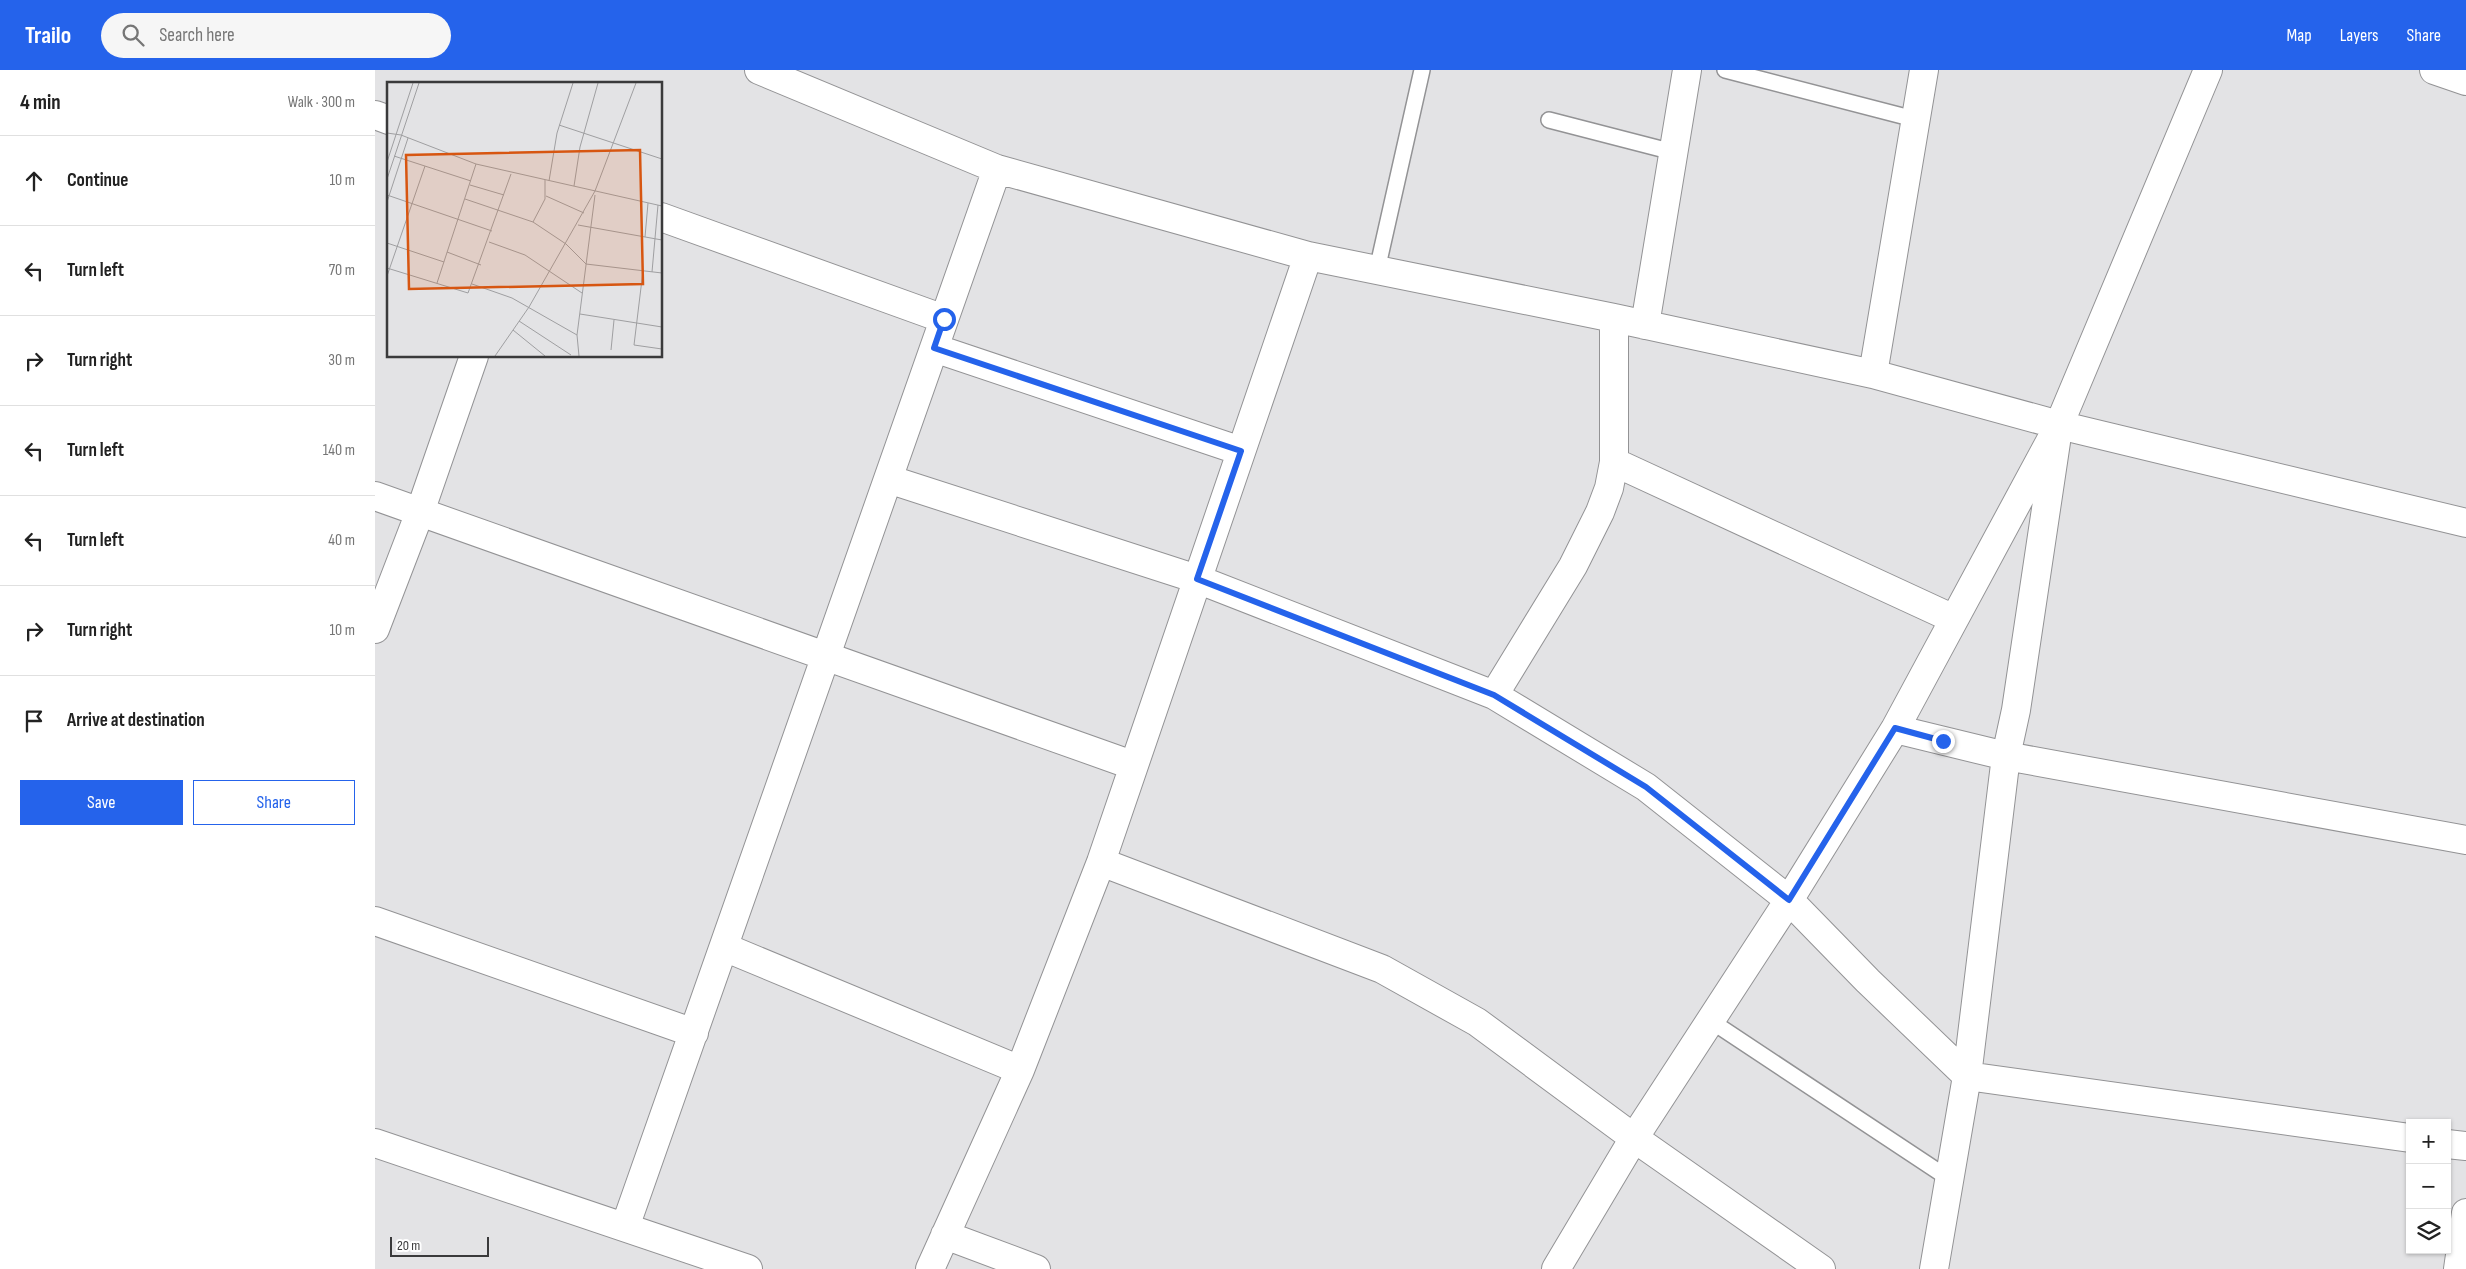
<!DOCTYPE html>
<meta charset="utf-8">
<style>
:root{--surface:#fff;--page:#f6f6f6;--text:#222;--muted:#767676;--line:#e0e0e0;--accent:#2563eb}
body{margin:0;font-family:"Sofia Sans Condensed",sans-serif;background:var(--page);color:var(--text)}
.controls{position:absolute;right:15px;bottom:15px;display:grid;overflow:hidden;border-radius:0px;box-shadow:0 1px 4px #0004}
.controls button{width:45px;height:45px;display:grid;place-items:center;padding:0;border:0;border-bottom:1px solid var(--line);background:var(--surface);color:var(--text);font:25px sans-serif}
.scale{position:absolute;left:15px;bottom:12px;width:99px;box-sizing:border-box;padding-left:5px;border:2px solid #3a3a3b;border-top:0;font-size:14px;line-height:18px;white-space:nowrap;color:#3a3a3b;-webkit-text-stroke:4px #fff;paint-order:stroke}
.stop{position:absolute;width:15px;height:15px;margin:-11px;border:4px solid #2563eb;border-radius:50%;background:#fff}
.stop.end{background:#2563eb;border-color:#fff;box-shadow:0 1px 5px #0008}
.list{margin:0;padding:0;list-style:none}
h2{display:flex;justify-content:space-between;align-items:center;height:65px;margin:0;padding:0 20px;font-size:21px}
h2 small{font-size:16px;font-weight:400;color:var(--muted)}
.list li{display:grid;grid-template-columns:32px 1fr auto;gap:15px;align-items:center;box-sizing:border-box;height:90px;padding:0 20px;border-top:1px solid var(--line)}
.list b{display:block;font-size:19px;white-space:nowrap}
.list em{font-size:16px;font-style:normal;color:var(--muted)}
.actions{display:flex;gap:10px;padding:15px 20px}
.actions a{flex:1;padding:11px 0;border:1px solid var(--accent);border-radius:0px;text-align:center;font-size:18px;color:var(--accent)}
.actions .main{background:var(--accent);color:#fff}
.icon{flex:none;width:28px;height:28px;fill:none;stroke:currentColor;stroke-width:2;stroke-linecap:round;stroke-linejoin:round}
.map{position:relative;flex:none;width:2091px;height:1199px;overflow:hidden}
header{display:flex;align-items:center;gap:30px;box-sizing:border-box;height:70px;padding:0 25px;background:var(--accent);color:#fff}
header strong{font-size:24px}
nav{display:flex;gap:28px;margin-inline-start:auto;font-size:18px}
.search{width:350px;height:45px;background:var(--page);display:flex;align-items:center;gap:12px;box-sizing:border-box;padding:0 18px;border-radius:28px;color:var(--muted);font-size:19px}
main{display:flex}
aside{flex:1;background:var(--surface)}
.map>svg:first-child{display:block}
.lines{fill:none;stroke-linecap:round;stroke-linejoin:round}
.lane-casing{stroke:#939395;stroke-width:18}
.street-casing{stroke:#939395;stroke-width:30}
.lane{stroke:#fff;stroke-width:15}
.street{stroke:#fff;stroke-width:28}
.route{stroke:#2563eb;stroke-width:6}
.inset-road{fill:none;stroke:#9f9fa1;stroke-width:1}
.view{fill:#d75611;fill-opacity:0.15;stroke:#d75611;stroke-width:2.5}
.inset-edge{fill:none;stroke:#3a3a3b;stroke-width:2.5}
</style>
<header>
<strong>Trailo</strong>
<div class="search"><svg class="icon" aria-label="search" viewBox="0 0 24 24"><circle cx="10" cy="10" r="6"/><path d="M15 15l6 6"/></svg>Search here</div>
<nav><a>Map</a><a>Layers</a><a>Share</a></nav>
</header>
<main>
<aside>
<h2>4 min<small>Walk · 300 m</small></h2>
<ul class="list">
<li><svg class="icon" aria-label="ahead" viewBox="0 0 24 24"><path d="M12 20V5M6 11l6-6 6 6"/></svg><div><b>Continue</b></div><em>10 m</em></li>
<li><svg class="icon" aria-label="left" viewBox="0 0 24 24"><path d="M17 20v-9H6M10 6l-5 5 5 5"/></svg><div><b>Turn left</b></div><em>70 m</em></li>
<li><svg class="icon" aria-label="right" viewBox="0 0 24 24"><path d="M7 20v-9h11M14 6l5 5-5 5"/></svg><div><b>Turn right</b></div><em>30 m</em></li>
<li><svg class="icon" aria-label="left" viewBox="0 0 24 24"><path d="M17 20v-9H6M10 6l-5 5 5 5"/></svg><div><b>Turn left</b></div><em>140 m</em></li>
<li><svg class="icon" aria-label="left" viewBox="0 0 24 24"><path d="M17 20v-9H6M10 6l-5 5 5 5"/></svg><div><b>Turn left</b></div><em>40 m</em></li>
<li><svg class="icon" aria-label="right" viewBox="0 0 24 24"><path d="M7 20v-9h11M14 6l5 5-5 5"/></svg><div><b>Turn right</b></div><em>10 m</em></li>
<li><svg class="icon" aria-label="arrive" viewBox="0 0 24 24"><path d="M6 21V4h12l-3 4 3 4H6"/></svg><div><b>Arrive at destination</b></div></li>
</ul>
<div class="actions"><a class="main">Save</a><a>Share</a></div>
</aside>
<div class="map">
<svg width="2091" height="1199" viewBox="0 0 2091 1199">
<rect width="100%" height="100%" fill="#e3e3e5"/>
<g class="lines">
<defs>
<path id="lane" d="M 1350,0 L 1543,50
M 1174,50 L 1298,82
M 1002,200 L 1047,0
M 1336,951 L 1573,1108"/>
<path id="street" d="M 384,0 L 622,99 L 933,186 L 1239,248 L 1498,304 L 1684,355 L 2091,453
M 2059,0 L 2091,11
M 0,45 L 14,50
M 286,147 L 569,249
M 1270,255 L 1312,0
M 559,278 L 866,381
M 1498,304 L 1549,0
M 1239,392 L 1579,549
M 513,409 L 822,509 L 1119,625 L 1271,717 L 1414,830 L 1493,911 L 1592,1006 L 2035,1068
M 0,426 L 757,695
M 0,559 L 45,442 L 99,286
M 1119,625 L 1198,496 L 1225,442 L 1234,418 L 1239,392 L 1239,248
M 1520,659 L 1631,686 L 2091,770
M 726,792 L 1007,899 L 1102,952 L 1259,1068 L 1446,1199
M 0,851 L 319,963
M 349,877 L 645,1000
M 0,1073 L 373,1199
M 2072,1074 L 2091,1076
M 250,1157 L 622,99
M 570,1165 L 661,1199
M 555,1199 L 645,1000 L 726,792 L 933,186
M 1181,1199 L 1259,1068 L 1414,830 L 1520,659 L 1684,355 L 1833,0
M 1559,1199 L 1592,1006 L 1631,686 L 1641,640 L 1681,372
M 2083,1199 L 2091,1143"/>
</defs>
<!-- lane casing -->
<use href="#lane" class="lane-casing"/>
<!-- street casing -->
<use href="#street" class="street-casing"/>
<!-- lane -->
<use href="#lane" class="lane"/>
<!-- street -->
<use href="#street" class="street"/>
</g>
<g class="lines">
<!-- route -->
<path class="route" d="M 569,249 L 559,278 L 866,381 L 822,509 L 1119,625 L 1271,717 L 1414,830 L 1520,658 L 1568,671"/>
</g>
<!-- overview -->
<g transform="translate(12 12)">
<rect width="275" height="275" fill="#e3e3e5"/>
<path class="inset-road" d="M 172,43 L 275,77M 0,51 L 14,53 L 89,82 L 275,124M 7,74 L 84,99M 0,80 L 26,1M 0,97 L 32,1M 162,99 L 170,51 L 186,1M 83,103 L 117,113M 187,104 L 193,65 L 211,1M 0,113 L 105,149M 159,114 L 197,131M 78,117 L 146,140 L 179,162 L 199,182 L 275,191M 0,120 L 21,56M 146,140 L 158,117 L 158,98M 191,143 L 275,158M 258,155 L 261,121M 102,160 L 138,173 L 195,211M 0,161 L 57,180M 60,170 L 94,183M 0,186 L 81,211 L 124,92M 256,189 L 247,263 L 275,267M 265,190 L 271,123M 0,194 L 38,84M 50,201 L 89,82M 85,202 L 125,216 L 190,253M 193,232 L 275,245M 132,239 L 184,273M 126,248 L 158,274M 224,268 L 227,238M 108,274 L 142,225 L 208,109 L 249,1M 192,274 L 190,253 L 208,113"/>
<path class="view" d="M 253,68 L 256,202 L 22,207 L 19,73 Z"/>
<rect width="275" height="275" class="inset-edge"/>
</g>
</svg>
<div class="controls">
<button>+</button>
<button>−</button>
<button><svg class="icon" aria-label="layers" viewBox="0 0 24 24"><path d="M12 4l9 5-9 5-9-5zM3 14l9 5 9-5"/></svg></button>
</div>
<div class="scale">20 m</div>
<div class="stop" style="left:569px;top:249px"></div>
<div class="stop end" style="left:1568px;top:671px"></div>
</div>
</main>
